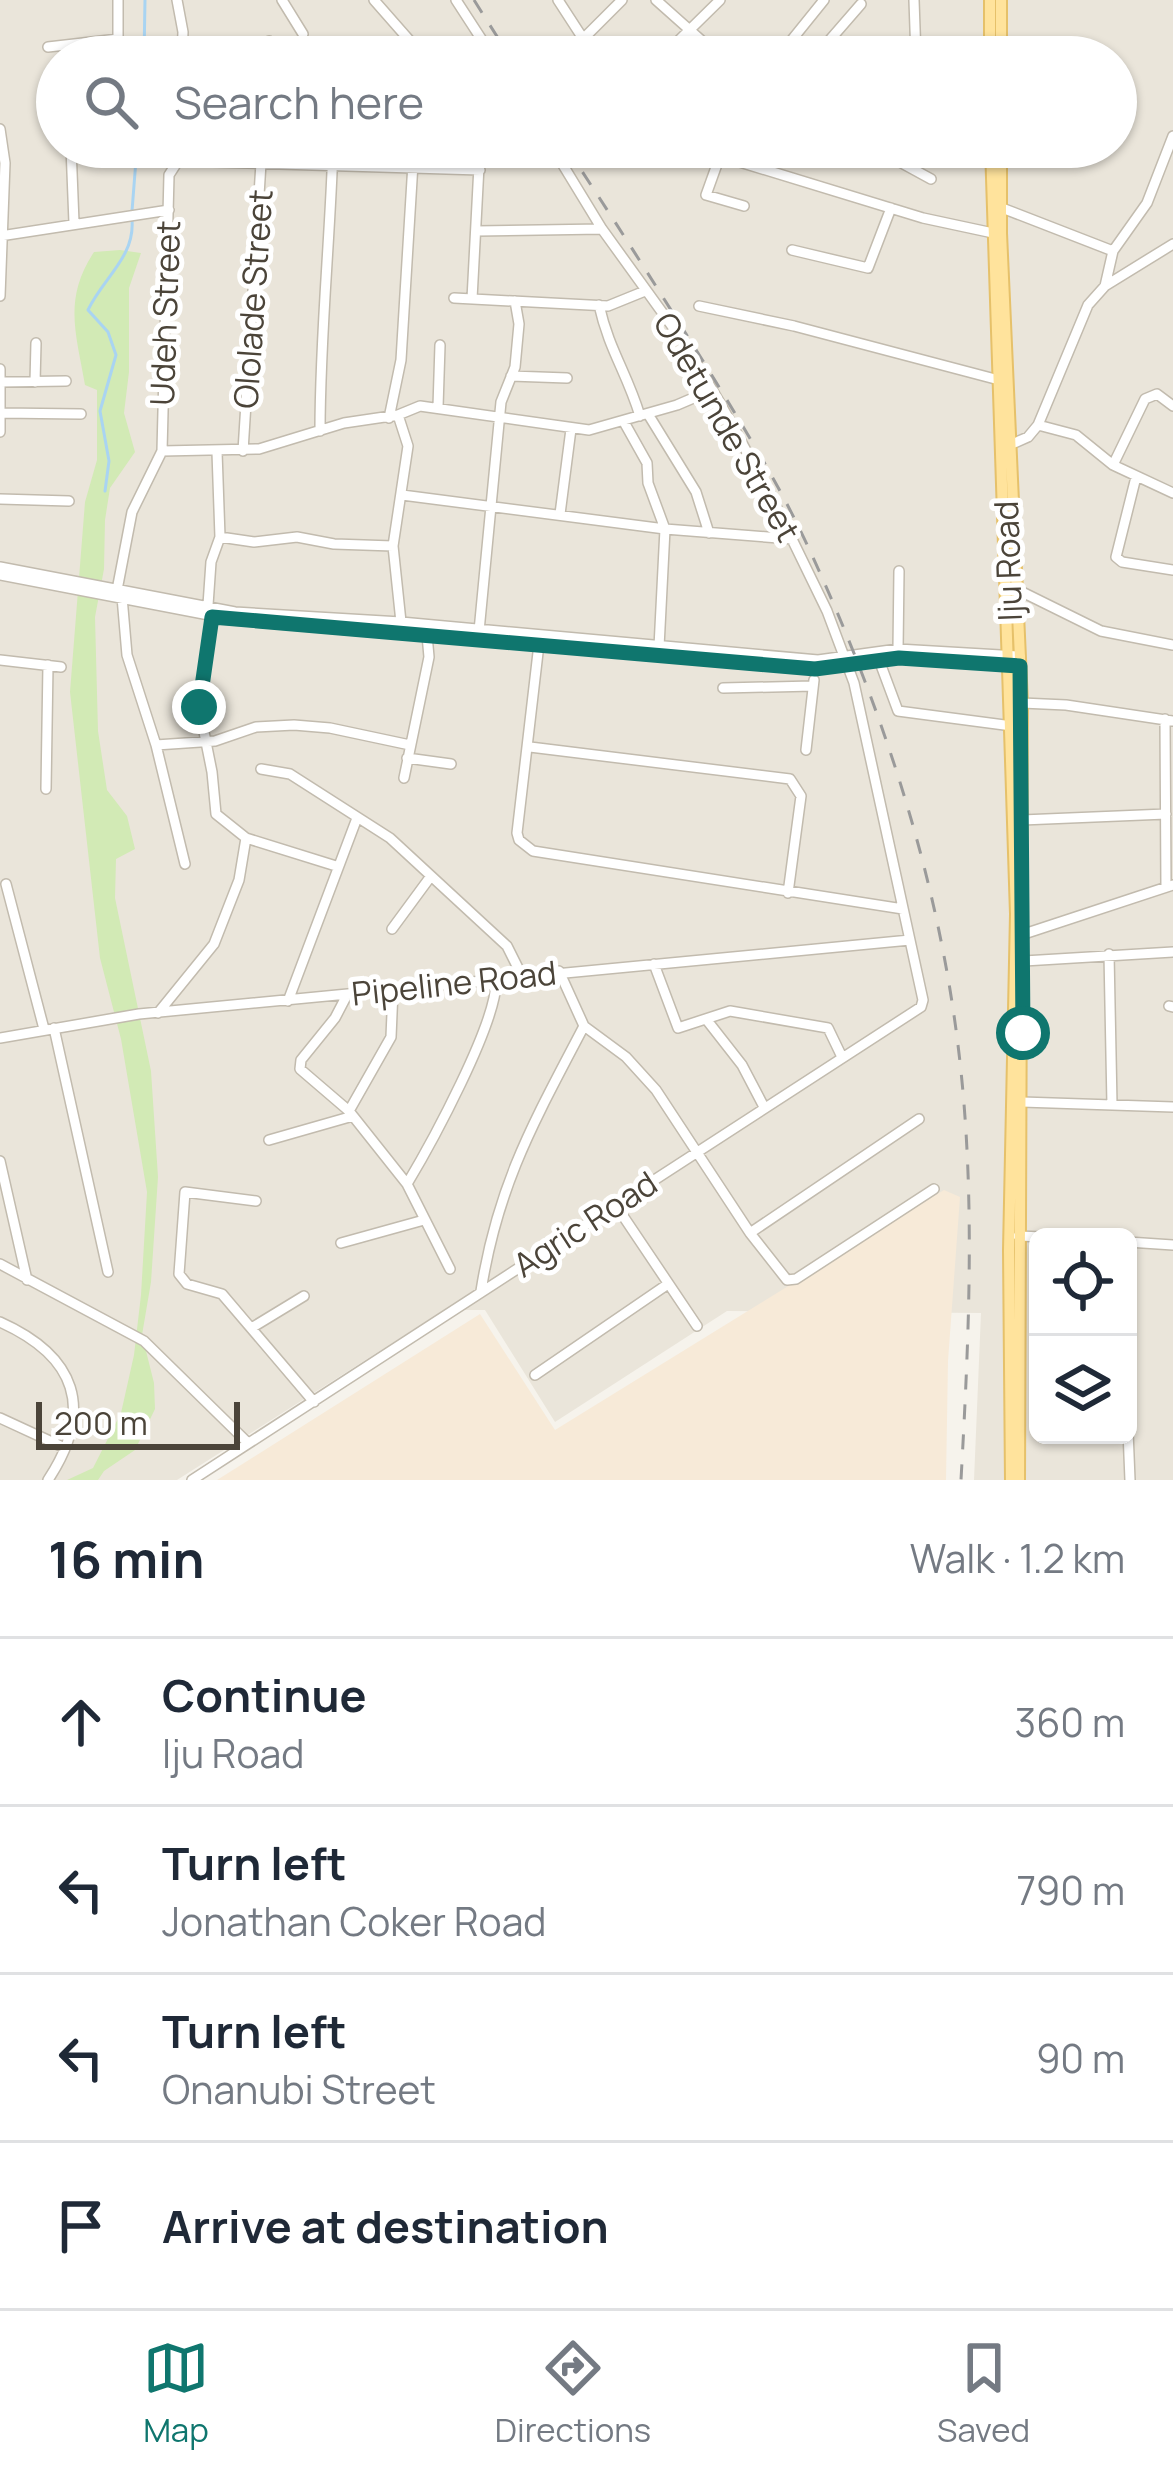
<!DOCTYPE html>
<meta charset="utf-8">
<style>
:root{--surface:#fff;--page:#f2f2f3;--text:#1f2937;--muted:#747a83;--line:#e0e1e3;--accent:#0f766e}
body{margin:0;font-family:Manrope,sans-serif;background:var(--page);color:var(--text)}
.controls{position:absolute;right:36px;bottom:36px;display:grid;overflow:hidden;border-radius:18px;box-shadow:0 3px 9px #0004}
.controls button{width:108px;height:108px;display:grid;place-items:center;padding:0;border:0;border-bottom:3px solid var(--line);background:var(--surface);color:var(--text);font:60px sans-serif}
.scale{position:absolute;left:36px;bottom:30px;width:204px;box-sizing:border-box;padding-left:12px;border:6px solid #4b4439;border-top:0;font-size:33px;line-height:42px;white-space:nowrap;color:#4b4439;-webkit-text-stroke:9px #fff;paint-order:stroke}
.stop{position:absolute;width:36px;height:36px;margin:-27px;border:9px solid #0f766e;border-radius:50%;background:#fff}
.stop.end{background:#0f766e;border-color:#fff;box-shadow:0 3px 12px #0008}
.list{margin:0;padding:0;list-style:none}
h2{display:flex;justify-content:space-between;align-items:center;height:156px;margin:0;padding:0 48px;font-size:51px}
h2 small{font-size:39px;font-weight:400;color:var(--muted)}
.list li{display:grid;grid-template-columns:78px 1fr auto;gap:36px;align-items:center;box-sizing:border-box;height:168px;padding:0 48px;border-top:3px solid var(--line)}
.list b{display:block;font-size:45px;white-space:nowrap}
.list p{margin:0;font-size:39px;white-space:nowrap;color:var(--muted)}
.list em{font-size:39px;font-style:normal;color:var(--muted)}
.icon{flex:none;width:66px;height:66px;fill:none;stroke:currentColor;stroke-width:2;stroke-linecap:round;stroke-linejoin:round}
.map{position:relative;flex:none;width:1173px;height:1480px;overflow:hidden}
.search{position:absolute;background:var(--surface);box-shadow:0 3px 9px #0004;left:36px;right:36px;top:36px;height:132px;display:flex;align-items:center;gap:30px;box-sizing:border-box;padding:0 42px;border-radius:66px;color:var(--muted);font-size:45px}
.sheet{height:828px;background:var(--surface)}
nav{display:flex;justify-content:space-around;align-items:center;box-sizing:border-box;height:168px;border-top:3px solid var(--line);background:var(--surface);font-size:33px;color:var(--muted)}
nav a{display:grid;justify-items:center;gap:6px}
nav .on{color:var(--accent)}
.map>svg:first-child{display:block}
.residential{fill:#eae5da;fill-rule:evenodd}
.commercial{fill:#f7ead8}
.green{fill:#d2eab5}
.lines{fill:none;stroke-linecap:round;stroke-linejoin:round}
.stream{stroke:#a9d4f2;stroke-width:3}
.minor-casing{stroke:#c2bbae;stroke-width:12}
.major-casing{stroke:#e6c16a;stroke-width:14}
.minor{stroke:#fff;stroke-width:9}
.major{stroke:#ffe39c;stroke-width:10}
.rail{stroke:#9a9a9a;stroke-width:3;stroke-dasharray:15 15;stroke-linecap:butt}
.route{stroke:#0f766e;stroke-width:15}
.labels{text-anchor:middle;stroke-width:10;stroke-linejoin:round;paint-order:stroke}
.street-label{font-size:33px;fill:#4b4439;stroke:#fff}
</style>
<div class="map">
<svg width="1173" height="1480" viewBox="0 0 1173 1480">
<rect width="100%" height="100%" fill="#f6f3ec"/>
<!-- residential -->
<path class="residential" d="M 0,0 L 1173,0 L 1173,1480 L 974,1480 L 981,1313 L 727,1311 L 555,1422 L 485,1310 L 444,1310 L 177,1480 L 0,1480 ZM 57,57 L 1116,57 L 1116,147 L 57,147 ZM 1038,1237 L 1128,1237 L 1128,1435 L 1038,1435 Z"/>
<!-- commercial -->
<path class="commercial" d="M 944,1190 L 960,1197 L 948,1361 L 946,1480 L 217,1480 L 480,1314 L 555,1430 Z"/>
<!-- green -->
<path class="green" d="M 120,250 L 141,253 L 129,288 L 129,372 L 124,413 L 135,452 L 110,488 L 105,520 L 104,569 L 95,617 L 98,731 L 107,790 L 127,816 L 135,849 L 116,859 L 115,898 L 151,1071 L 158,1177 L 151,1282 L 142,1335 L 154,1383 L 155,1409 L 135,1450 L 104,1471 L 98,1480 L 67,1480 L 93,1468 L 121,1413 L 134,1355 L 141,1295 L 147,1192 L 121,1039 L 100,958 L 70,692 L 85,502 L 97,460 L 97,390 L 85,385 C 76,333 63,299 94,252 Z"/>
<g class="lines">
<!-- stream -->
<path class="stream" d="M 144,57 L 145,0
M 132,211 L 137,147
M 105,491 L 109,461 L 100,411 L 116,355 L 108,332 L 88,310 C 103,278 135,257 132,220"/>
<defs>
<path id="minor" d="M 177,0 L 183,32 L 182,57
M 282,0 L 303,34
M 374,0 L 410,41 L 413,57
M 456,0 L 493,57
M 558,0 L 595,57
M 656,0 L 720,57
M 914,0 L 916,57
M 583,39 L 622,0
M 48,47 L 118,39 L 118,0
M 268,57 L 269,41
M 336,57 L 337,48
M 478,57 L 481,39
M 662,57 L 720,0
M 778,57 L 824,0
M 815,57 L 861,4
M 0,129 L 5,163 L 0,296
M 71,147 L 74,223
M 656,147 L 660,152
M 702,147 L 720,156 L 923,218 L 993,233
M 901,147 L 898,161 L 931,179
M 720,156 L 706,195 L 744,206
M 1002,208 L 1113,251
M 477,231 L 602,229
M 0,236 L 169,210
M 792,250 L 868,268 L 891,208
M 1105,286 L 1113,251 L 1147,203 L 1173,136
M 454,298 L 608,306 L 645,291
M 472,299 L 480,147
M 599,305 C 609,350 627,373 640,416
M 699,306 L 794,326 L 999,380
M 0,369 L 0,432
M 511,376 L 567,378
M 0,382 L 66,381
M 35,382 L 36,343
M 438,407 L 440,345
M 1,413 L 81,414
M 648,414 L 696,492 L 709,533
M 398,415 L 408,446 L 393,546 L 401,622
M 389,418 L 401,360 L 414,147
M 624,422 L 647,463 L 648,483 L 665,529 L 659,647
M 1038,425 L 1076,435 L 1113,465 L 1173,493
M 320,431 C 320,336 330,242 333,147
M 1012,444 L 1028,437 L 1038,425 L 1088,305 L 1105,286 L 1173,244
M 162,451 L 169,175 L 178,161 L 480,170
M 162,451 L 259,449 L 344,423 L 398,415 L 420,406 L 589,430 L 677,405 L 712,390
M 243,451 L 262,147
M 1113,465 L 1145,399 L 1157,394 L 1173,406
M 1136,477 L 1116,557 L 1122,562 L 1173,570
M 402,495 L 665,529 L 792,539
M 0,499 L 69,501
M 560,514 L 571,429
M 220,537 L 254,542 L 297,537 L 334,544 L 393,546
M 0,567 L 235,612 L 401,622 L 818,660 L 898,649 L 1020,656
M 0,575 L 235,620 L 815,669 L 899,658 L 1013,666
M 117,590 L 132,512 L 162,451
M 1018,590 L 1101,631 L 1173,645
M 122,597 L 127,655 L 156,745 L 185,864
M 208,605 L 211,562 L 220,537 L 217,452
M 212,617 L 199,707 L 212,772 L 216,814 L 246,838 L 336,866
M 479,631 L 501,402 L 515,367 L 519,324 L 515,301
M 539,644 L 517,833 L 519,840 L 533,851 L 903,909
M 898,649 L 899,571
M 0,660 L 61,667
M 879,660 L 898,711 L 1012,726
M 723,688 L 813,686
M 1022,703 L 1066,705 L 1173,721
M 1165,719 L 1166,887
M 156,745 L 215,741 L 256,727 L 294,725 L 330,728 L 410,745
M 530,747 L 790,779 L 801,796 L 788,893
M 806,750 L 814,680
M 407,758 L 451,764
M 261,769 L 290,774 L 390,838 L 507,946 L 522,976
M 404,778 L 429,657 L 427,635
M 46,789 L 48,665
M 1022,820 L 1166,814
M 6,884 L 44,1029
M 392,929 L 431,876
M 1024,934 L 1173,885
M 1109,954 L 1112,1105
M 1024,961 L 1173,952
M 654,964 L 678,1028 L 730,1011 L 828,1028 L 841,1055
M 559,971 L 584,1026 L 626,1057 L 656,1090 L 750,1233 L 787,1280 L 796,1279 L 934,1189
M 347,995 L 335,1018 L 301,1060 L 300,1069 L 349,1111 L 407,1184 L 450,1269
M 288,1001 L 357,818
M 1169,1006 L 1173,1007
M 158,1013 L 214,944 L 239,880 L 246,838
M 706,1019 L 742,1065 L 764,1107
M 54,1028 L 108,1272
M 0,1038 L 139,1014 L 910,940
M 1022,1102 L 1173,1107
M 349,1111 L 391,1037 L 393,990
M 269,1140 L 353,1116
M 0,1161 L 27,1280
M 407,1184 C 431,1144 497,1023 496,981
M 256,1201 L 185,1192 L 179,1274 L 187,1284 L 222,1294 L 314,1402
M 615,1204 L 697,1326
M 750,1233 L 919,1119
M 1018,1236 L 1043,1237
M 1128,1242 L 1173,1245
M 341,1243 L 424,1220
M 0,1264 L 144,1341 L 248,1443
M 481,1291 C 498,1183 535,1120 584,1026
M 0,1322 C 76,1356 95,1409 48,1480
M 253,1327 L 304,1296
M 535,1375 L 668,1284
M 0,1418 L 65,1448
M 1128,1431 L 1130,1480
M 192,1480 L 921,1007 L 923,1000 L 854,683 L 827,611 L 771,496 L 720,403 L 685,344 L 602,229 L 552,147"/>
<path id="major" d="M 990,0 L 990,57
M 1001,57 L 1001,0
M 991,147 L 1016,914 L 1009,1250 L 1011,1480
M 1001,147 L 1001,233 L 1022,703 L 1019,1480"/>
</defs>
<!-- minor casing -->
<use href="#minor" class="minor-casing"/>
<!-- major casing -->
<use href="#major" class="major-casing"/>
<!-- minor -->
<use href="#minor" class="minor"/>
<!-- major -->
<use href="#major" class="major"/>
<!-- rail -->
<path class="rail" d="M 474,0 L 510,57
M 566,147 C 613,218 658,289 703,361 C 741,423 780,485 810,551 C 882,707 937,874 958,1045 C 976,1190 969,1335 961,1480"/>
</g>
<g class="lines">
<!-- route -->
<path class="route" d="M 199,707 L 212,617 L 815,669 L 899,658 L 1020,666 L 1023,1033"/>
</g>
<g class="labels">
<!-- street labels -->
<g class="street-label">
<text transform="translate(253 299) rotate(-86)" y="12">Ololade Street</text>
<text transform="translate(165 313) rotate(-88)" y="12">Udeh Street</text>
<text transform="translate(727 427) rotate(60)" y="12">Odetunde Street</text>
<text transform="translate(1008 561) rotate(-92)" y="12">Iju Road</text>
<text transform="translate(454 983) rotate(-6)" y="12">Pipeline Road</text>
<text transform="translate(585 1224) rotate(-33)" y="12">Agric Road</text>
</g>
</g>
</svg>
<div class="controls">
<button><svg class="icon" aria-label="locate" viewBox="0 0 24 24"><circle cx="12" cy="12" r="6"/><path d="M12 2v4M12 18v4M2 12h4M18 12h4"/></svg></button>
<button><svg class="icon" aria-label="layers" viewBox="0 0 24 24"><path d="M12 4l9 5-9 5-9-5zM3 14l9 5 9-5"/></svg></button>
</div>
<div class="scale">200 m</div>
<div class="stop" style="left:1023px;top:1033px"></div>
<div class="stop end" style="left:199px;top:707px"></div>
<div class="search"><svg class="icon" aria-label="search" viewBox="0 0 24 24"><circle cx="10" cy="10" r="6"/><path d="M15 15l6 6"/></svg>Search here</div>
</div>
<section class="sheet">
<h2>16 min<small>Walk · 1.2 km</small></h2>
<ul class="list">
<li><svg class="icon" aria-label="ahead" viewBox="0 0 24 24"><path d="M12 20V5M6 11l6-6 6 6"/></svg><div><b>Continue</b><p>Iju Road</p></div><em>360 m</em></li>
<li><svg class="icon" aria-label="left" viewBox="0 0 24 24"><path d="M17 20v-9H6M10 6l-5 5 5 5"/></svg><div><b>Turn left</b><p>Jonathan Coker Road</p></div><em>790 m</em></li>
<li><svg class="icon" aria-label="left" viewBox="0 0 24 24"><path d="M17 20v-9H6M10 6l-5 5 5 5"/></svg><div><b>Turn left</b><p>Onanubi Street</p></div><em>90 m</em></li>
<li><svg class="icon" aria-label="arrive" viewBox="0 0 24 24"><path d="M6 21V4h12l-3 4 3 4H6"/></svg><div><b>Arrive at destination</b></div></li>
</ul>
</section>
<nav>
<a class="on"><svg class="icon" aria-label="map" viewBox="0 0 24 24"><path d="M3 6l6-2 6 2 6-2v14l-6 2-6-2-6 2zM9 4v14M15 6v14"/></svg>Map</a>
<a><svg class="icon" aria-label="directions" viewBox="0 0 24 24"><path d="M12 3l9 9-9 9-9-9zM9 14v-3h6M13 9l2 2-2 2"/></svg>Directions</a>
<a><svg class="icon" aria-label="saved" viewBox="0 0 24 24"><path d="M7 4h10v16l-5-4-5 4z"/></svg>Saved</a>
</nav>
